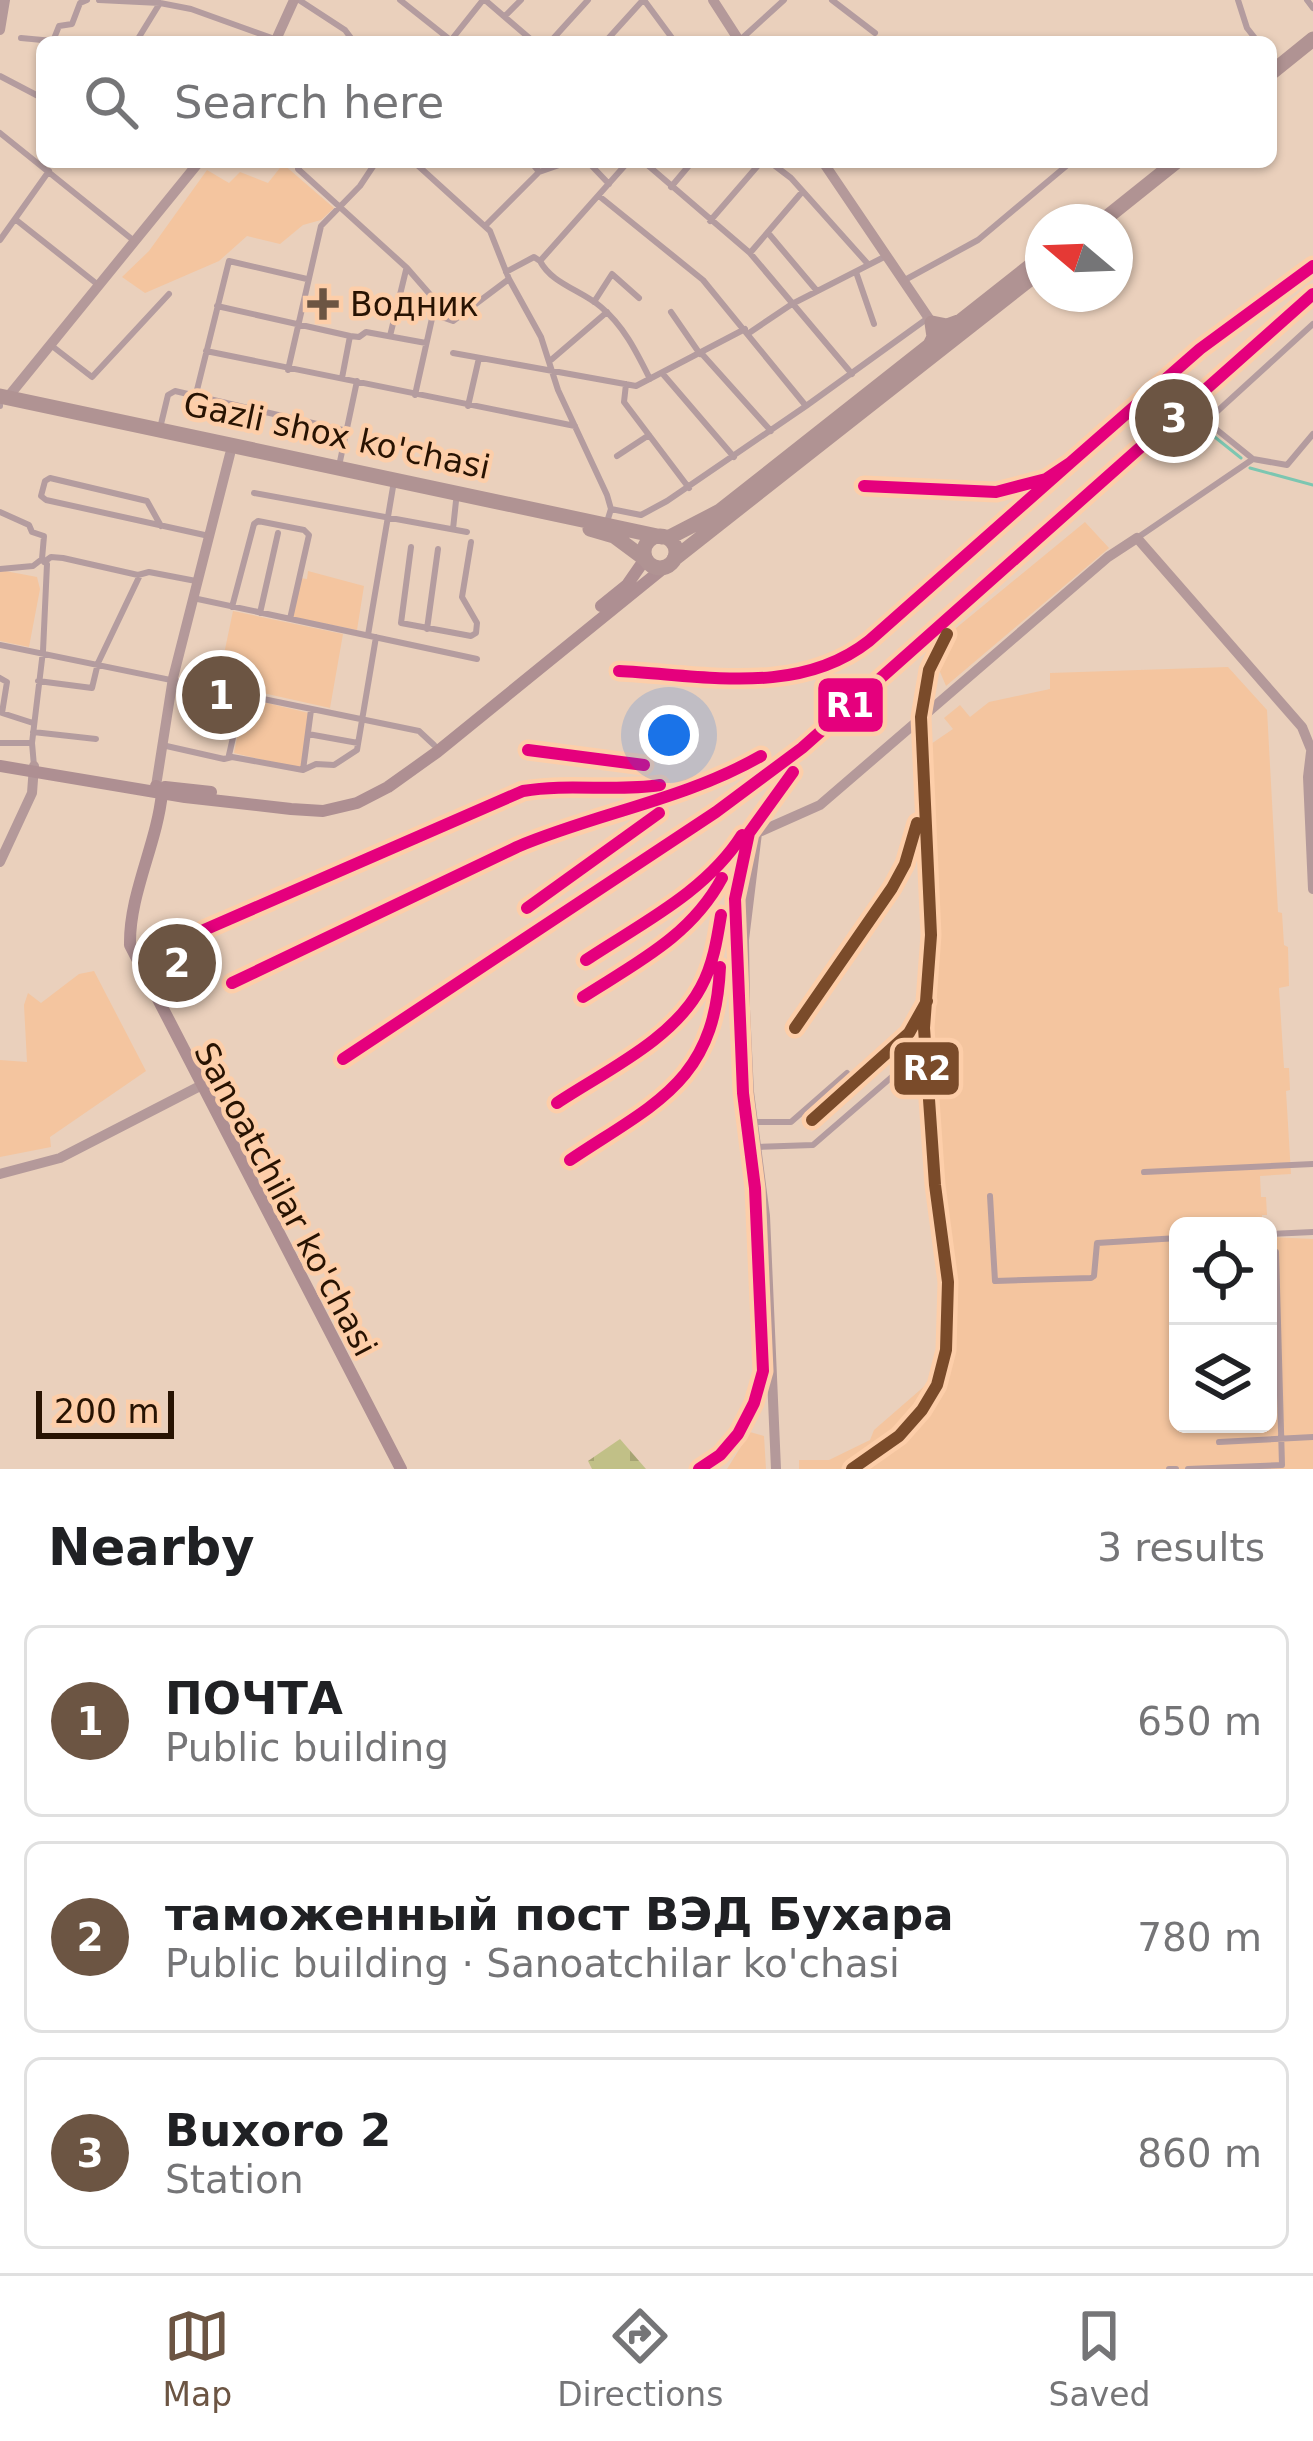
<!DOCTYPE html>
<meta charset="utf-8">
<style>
:root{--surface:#fff;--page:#f6f6f6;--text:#202124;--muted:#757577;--line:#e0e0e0;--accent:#6c5543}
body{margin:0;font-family:"DejaVu Sans",sans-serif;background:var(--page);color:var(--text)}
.controls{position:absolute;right:36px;bottom:36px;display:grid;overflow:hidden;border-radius:18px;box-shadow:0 3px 9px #0004}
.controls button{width:108px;height:108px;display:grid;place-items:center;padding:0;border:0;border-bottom:3px solid var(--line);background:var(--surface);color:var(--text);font:60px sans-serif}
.compass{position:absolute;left:1025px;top:204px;width:108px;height:108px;border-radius:50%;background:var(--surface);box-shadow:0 3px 9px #0004;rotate:289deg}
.scale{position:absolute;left:36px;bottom:30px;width:138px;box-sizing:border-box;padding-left:12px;border:6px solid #281302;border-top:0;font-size:33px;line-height:42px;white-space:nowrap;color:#281302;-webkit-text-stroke:9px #fdcea9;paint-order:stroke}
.you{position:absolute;left:669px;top:735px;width:42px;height:42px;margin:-30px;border:9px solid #fff;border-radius:50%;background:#1a73e8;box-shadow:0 0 0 18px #1a73e833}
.badge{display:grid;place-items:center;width:78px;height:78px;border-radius:50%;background:var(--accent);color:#fff;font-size:39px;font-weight:700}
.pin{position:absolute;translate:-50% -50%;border:6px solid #fff;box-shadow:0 3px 12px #0006}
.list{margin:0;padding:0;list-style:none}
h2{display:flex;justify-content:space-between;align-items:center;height:156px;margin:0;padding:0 48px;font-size:51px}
h2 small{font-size:39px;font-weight:400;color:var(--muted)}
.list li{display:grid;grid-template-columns:78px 1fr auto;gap:36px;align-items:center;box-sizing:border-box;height:192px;margin:0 24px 24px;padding:0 24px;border:3px solid var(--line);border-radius:18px}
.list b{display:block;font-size:45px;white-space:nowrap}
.list p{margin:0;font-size:39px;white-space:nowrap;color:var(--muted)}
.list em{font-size:39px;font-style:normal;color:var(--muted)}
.icon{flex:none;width:66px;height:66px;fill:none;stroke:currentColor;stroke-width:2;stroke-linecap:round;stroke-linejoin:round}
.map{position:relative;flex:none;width:1313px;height:1469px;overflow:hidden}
.search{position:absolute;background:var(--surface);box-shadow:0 3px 9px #0004;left:36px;right:36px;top:36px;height:132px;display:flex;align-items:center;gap:30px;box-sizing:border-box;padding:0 42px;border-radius:18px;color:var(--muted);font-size:45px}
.sheet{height:804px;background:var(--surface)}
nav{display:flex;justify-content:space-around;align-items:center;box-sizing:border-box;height:168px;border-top:3px solid var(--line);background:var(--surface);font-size:33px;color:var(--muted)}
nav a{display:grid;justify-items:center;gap:6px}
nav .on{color:var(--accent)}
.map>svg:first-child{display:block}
.built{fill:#f4c59f}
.cemetery{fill:url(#cemetery-stones)}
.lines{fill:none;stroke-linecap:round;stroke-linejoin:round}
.stream{stroke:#7cc6b1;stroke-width:3}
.street{stroke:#b49c9f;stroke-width:6}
.secondary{stroke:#b4999a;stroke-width:10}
.primary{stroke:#ae8f92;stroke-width:12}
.highway{stroke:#b09393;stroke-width:15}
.rail-1-casing{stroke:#fdcea9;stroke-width:21}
.rail-2-casing{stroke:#fdcea9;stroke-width:21}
.rail-1{stroke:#e5007d;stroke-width:12}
.rail-2{stroke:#7a4b2a;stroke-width:12}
.poi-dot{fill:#6c5543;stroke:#fdcea9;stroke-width:4.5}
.labels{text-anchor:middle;stroke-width:9;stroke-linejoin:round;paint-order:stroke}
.poi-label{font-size:33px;fill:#281302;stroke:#fdcea9;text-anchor:start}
.street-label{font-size:33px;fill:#281302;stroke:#fdcea9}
.line-badge{stroke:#fdcea9;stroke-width:4.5}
.badge-label{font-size:33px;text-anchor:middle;font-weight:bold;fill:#fff}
</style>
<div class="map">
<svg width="1313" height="1469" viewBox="0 0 1313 1469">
<defs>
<pattern id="cemetery-stones" width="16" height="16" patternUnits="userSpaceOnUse" patternTransform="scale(3)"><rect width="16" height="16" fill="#c1c087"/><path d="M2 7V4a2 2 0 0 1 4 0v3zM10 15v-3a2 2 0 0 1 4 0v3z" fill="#a6a473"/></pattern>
</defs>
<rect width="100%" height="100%" fill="#ead0bc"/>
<!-- built -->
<path class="built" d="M 283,164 L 334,208 L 321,220 L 303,225 L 280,244 L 247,236 L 219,261 L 145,293 L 122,277 L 149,251 L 207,170 L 229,183 L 240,172 L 268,183 Z
M 1085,522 L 1109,548 L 946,686 L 935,660 L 950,633 Z
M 0,570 L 37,577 L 40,589 L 29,647 L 0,641 Z
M 308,571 L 364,586 L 357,630 L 293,617 L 300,578 L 307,579 Z
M 233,611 L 343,634 L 330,708 L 218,683 Z
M 1228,667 L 1267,710 L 1278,912 L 1282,913 L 1284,945 L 1288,947 L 1289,986 L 1279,988 L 1284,1068 L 1289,1068 L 1290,1090 L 1286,1091 L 1291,1174 L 1260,1176 L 1261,1197 L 1266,1197 L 1267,1215 L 1262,1215 L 1262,1226 L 1178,1226 L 1178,1424 L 1268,1424 L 1268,1237 L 1313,1239 L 1313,1469 L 799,1469 L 799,1460 L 829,1460 L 870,1440 L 874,1430 L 935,1377 L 945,1325 L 953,1324 L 939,1170 L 932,995 L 938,918 L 928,746 L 953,729 L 944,718 L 960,705 L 970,717 L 989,702 L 1050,689 L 1050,673 Z
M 245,698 L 309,713 L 302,769 L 234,753 Z
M 94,971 L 146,1071 L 50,1137 L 51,1147 L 0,1157 L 0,1060 L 27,1062 L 24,1005 L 28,993 L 41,1003 L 79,974 Z
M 750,1432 L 764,1436 L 766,1469 L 727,1469 Z"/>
<!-- cemetery -->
<path class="cemetery" d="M 620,1439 L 646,1469 L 592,1469 L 588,1461 Z"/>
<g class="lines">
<!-- stream -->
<path class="stream" d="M 1201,426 L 1241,458
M 1250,468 L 1313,485"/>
<!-- street -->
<path class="street" d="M 99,0 L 160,3 L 191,9 L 283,42
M 299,0 L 345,30 L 354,42
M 400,0 L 453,42
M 485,0 L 534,42
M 644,0 L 675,42
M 832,0 L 875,33
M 1238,0 L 1247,28 L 1258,42
M 1307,0 L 1313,8
M 505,16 L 521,0
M 21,38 L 53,41 L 59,26 L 72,24 L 80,3 L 87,0
M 452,39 L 483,0
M 739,41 L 784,0
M 136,42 L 160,3
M 550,42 L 588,0
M 605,42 L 643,0
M 0,76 L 42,98
M 0,133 L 133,240
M 302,162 L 298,169 L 407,268 L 434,299 L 433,314
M 414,162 L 490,231 L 509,279 L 541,337 L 558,390 L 607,495 L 611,509 L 607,522
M 531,162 L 539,172
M 588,162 L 609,184
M 644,162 L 750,253 L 852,374
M 770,162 L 791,178 L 867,263
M 671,187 L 692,162
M 599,196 L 703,280 L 806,406 L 928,318
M 15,219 L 97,284
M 710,221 L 761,162
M 485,226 L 539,172 L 568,162
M 769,234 L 817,291
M 0,240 L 49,171
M 750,253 L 802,192
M 540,261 C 552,284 581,290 601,307 C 624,326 637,353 650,379
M 506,272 L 534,257 L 540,261 L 628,162
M 856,272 L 874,324
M 903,281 L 978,240 L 1071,162
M 594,302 L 612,274 L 639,298
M 217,306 L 350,336 L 359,337 L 366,332 L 426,343
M 671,312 L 700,354
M 749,333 L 792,304 L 886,256
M 390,336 L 406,270
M 52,346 L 92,377 L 169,294
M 206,351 L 575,426
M 453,353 L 636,386 L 745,329
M 702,354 L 771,431
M 551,360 L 607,312
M 288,370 L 321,226 L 360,186 L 376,162
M 662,373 L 734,457
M 342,378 L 350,336
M 626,384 L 624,402 L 689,488
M 196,394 L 229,261 L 307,279
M 415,395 L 433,314 L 453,321 L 509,279
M 0,406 L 0,405
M 468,406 L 479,358
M 161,424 L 168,395 L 175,391 L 347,431
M 617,456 L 649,435
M 1253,459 L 1211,425 L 1211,417 L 1313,324
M 339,466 L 357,381
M 254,493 L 467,532
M 611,509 L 641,515 L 667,501 L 806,406
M 0,512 L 29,525 L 32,532 L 44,536 L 42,559 L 47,564 L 43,651 L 32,743 L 34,766
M 161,526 L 147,501 L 50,478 L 45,481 L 41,496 L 46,500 L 209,536
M 453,529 L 456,501
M 1137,538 L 1253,459 L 1287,465 L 1313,434
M 411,547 L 401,623 L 471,636 L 476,633 L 477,623 L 462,597 L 471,542
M 44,562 L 51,557 L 63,558 L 138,575 L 149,572 L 196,581
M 0,569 L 33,566 L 42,559
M 193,598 L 477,659
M 232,607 L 254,524 L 258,521 L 304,530 L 309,535 L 290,619
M 260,613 L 278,533
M 427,629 L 438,549
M 368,635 L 393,487
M 0,645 L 419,731 L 434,745
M 0,678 L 7,682 L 2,713 L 33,723
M 38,681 L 92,688 L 98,663 L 140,575
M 186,716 L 201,713 L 211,687
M 33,732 L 96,739
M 308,734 L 358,743
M 0,743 L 32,743
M 162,745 L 224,759 L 232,757 L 303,770 L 316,764 L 334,765 L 357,750 L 376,637
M 229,755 L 243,694
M 303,770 L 311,710
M 753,1122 L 791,1122 L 847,1073
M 756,1147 L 813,1145 L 901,1069
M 1144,1172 L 1313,1164
M 990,1196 L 995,1281 L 1091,1278 L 1094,1276 L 1097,1243 L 1178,1238
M 1268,1234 L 1313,1232
M 1219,1442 L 1313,1437
M 1169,1469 L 1176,1469
M 1188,1469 L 1282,1465 L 1276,1252"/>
<!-- secondary -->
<path class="secondary" d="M 713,0 L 740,42
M 0,30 L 5,0
M 275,42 L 294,0
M 823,162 L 932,323
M 8,397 L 199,162
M 1311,752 L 1308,777 L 1313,889
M 156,786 L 173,678 L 230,454
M 0,862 L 32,793 L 34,766
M 0,1174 L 60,1158 L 202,1085
M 776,1469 L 765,1216 L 749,1092 L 745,1009 L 744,940 L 757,833 L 820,805 L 1108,557 L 1137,538 L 1302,727 L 1313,754"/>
<!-- primary -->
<path class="primary" d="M 601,606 L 627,585 L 645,559
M 0,766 L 185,797 L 291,809 L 323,811 L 357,803 L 388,787 L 437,752 L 666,566
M 156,786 L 162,793 C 157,844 129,894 130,945 L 401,1469
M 165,787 L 211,792"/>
<!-- highway -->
<path class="highway" d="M 1271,73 L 1313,39
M 1101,222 L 1176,162
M 930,345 L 934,337 L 932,323 L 947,326 L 958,322
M 0,396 L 662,537
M 590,529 L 614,536 L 645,559
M644 552a16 16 0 1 1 32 0a16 16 0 1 1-32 0Z
M 668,538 L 720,511 L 1043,256
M 674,559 L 1035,275"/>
<defs>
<path id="rail-1" d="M 864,486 L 996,492 L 1046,479 L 1070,463 L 1200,349 L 1313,266
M 619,671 C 703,675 798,697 869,641 L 1070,463
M 528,750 L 644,765
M 527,908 L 659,813
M 204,930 L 523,791 C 569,783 614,792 660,785
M 586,960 C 640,924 706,892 742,835
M 232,983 L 517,847 C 597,813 684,800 761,756
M 583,997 C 636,963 691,936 722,878
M 343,1059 L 716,812 L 802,748 L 1313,294
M 557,1103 C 605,1071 673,1040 701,987 C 713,965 717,940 721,915
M 570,1160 C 655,1103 715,1082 720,967
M 699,1469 L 720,1455 L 738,1434 L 754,1403 L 763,1371 L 755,1188 L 743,1093 L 735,899 L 749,833 L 793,772"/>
<path id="rail-2" d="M 795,1028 L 892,888 L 905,864 L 917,823
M 812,1120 L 909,1033 L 927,1001
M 852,1469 L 899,1436 L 922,1410 L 937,1385 L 946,1350 L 948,1282 L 935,1185 L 924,1028 L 931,935 L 921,717 L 929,670 L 947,634"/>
</defs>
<!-- rail-1 casing -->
<use href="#rail-1" class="rail-1-casing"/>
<!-- rail-2 casing -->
<use href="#rail-2" class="rail-2-casing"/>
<!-- rail-1 -->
<use href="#rail-1" class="rail-1"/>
<!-- rail-2 -->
<use href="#rail-2" class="rail-2"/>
</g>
<!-- markers -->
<path class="poi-dot" d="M317 286h12v12h12v12h-12v12h-12v-12h-12v-12h12z"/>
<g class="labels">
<!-- poi labels -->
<g class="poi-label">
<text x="350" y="316">Водник</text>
</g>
<!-- street labels -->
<g class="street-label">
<text transform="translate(337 435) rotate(12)" y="12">Gazli shox ko'chasi</text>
<text transform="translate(286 1199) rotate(62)" y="12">Sanoatchilar ko'chasi</text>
</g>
</g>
<g class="line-badge">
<rect x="816" y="676" width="69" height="58" rx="12" fill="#e5007d"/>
<rect x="892" y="1040" width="69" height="57" rx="12" fill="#7a4b2a"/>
</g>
<g class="badge-label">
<text x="850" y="717">R1</text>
<text x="927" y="1080">R2</text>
</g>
</svg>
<div class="controls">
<button><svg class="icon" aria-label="locate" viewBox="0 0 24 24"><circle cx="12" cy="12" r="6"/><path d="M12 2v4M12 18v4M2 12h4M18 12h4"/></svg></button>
<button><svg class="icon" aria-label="layers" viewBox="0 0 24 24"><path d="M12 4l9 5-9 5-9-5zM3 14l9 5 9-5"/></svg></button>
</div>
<svg class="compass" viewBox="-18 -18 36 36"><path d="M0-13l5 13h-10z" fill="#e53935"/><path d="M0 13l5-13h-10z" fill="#757577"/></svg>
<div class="scale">200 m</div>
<div class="you"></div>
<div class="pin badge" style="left:221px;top:695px">1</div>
<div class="pin badge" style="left:177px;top:963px">2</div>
<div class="pin badge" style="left:1174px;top:418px">3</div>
<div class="search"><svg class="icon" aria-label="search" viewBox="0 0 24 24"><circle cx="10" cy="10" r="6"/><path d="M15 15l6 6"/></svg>Search here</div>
</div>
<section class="sheet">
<h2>Nearby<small>3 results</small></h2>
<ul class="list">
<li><span class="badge">1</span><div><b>ПОЧТА</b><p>Public building</p></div><em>650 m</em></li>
<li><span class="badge">2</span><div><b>таможенный пост ВЭД Бухара</b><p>Public building · Sanoatchilar ko'chasi</p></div><em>780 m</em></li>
<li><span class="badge">3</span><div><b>Buxoro 2</b><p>Station</p></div><em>860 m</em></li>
</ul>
</section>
<nav>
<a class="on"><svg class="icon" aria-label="map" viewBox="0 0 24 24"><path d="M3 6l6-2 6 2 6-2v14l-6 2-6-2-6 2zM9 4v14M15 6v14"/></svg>Map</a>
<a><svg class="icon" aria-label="directions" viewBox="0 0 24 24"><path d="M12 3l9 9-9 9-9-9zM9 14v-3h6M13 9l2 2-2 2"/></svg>Directions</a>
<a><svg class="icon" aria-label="saved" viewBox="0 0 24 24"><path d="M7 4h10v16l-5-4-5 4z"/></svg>Saved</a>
</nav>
